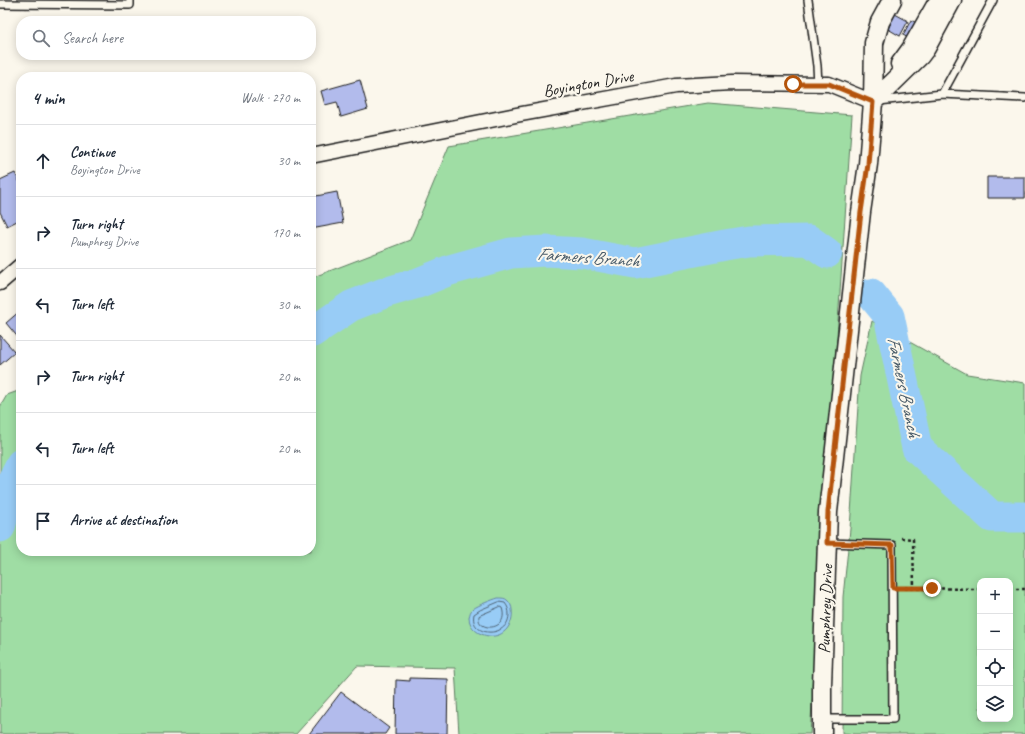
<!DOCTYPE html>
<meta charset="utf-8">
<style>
:root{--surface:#fff;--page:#f6f6f7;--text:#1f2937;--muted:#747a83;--line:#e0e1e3}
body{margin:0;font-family:Caveat,sans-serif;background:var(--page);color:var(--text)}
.controls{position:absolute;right:12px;bottom:12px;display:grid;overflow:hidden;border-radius:8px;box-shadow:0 2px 10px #0003}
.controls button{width:36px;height:36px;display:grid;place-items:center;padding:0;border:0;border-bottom:1px solid var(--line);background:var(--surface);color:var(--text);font:20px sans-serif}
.stop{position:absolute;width:12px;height:12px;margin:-9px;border:3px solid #b45309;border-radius:50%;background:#fff}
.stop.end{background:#b45309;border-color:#fff;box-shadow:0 1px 4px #0008}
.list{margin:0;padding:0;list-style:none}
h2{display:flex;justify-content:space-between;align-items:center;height:52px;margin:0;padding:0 16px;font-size:17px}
h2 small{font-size:13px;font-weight:400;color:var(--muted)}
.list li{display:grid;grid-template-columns:26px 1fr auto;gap:12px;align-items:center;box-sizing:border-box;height:72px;padding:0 16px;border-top:1px solid var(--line)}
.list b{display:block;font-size:15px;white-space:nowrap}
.list p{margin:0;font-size:13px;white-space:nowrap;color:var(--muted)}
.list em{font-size:13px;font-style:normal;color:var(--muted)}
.icon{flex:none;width:22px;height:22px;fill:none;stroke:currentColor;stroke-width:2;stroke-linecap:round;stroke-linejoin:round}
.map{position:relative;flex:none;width:1025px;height:734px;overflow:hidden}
.search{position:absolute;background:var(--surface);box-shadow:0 2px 10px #0003;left:16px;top:16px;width:300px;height:44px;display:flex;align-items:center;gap:10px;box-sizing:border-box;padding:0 14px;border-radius:16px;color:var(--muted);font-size:15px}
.panel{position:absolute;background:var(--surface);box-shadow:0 2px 10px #0003;left:16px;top:72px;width:300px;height:484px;border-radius:16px}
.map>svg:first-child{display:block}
.green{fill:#9fdda4;stroke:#5e7c60;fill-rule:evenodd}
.water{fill:#98ccf6;stroke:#66869f}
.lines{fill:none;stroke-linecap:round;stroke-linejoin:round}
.shore{stroke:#4e6273;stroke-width:1}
.river{stroke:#98ccf6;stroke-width:31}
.building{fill:#b2bbec;stroke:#1c1c1c}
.service-casing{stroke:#1c1c1c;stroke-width:10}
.minor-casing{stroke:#1c1c1c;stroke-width:17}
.tertiary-casing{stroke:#1c1c1c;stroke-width:21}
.path{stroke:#1c1c1c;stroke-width:2.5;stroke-dasharray:3 3;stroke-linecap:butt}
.service{stroke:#fbf7ec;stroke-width:7}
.minor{stroke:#fbf7ec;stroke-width:14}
.tertiary{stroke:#fbf7ec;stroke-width:18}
.route{stroke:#b45309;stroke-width:5}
.labels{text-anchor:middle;stroke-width:4;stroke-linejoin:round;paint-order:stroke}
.street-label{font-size:17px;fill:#1c1c1c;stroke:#fbf7ec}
.water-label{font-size:18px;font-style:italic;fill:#475a68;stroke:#fbf7ec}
</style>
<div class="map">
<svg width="1025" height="734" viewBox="0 0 1025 734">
<rect width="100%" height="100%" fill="#fbf7ec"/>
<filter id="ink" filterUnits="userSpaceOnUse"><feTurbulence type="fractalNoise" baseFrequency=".025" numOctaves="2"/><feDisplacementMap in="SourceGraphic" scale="8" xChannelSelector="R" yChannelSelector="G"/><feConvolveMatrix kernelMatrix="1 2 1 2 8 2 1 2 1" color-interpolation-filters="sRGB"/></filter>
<g filter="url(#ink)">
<!-- green -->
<path class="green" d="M 708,103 L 852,115 L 810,734 L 459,734 L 455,668 L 357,666 L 296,734 L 0,734 L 0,407 L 7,395 L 21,390 L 21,551 L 311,551 L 311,278 L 410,240 L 449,146 Z
M 872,321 L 967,374 L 1025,383 L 1025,734 L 855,734 L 842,733 L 843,597 L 850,529 L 860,376 ZM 980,581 L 1010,581 L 1010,719 L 980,719 Z"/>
<!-- water -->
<path class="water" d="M 498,598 C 502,598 505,598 507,600 C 510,602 512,607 512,610 C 514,624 504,638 489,636 C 479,635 469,628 469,617 C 470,614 470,611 473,609 C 478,605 492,600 498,598 Z"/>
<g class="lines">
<!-- shore -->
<path class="shore" d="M 499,602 L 505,603 C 508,607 509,610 509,615 C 508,639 469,637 474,614 L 480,610 Z
M 500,607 L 502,608 C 510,632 475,632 479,616 Z"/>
<!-- river -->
<path class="river" d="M 871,294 L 889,316 L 917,448 L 992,517 L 1025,517
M 311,333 L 351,306 L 384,293 L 418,283 L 450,270 L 511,253 L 546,251 L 582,253 L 635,263 L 725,245 L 749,241 L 809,240 L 827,253
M 0,527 L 14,478 L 21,464"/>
</g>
<!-- building -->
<path class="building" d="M 895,14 L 908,21 L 900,36 L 888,29 Z
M 911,20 L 934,32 L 926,48 L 903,35 Z
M 360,80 L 368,109 L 341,117 L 337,102 L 325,105 L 321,91 Z
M 15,173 L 21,185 L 21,219 L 7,226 L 0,212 L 0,180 Z
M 987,177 L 1025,177 L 1025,198 L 987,198 Z
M 337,192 L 343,223 L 311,229 L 311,197 Z
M 21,310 L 21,341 L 6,323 Z
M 0,335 L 15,352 L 0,365 Z
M 410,678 L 448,679 L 447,734 L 395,734 L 396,680 L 410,681 Z
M 341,692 L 389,728 L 385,734 L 309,734 Z"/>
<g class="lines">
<defs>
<path id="service" d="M 808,0 L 817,66 L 818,84
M 0,4 L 130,5 L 130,0
M 942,94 L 993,0
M 879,101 L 942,94 L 1025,98
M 823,719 L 893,719 L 892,545 L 827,543"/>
<path id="minor" d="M 311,156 L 516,115 L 676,86 L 732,83 L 829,84 L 873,102
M 0,283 L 21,265"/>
<path id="tertiary" d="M 900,64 L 911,49 L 936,5
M 873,102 L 920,56 L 926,48 L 952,0
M 822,734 L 822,685 L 828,512 L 861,212 L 868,164 L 873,102 L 874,43 L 880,22 L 892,0"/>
</defs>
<!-- service casing -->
<use href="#service" class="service-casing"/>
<!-- minor casing -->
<use href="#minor" class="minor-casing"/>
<!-- tertiary casing -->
<use href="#tertiary" class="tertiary-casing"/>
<!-- path -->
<path class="path" d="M 901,538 L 913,539 L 914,588
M 905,588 L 980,589
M 1010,589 L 1025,589"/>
<!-- service -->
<use href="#service" class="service"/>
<!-- minor -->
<use href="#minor" class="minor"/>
<!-- tertiary -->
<use href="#tertiary" class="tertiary"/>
</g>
</g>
<g class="lines" filter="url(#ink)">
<!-- route -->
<path class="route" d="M 793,84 L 829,84 L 873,102 L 868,164 L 861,212 L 828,512 L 827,543 L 892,545 L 893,588 L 932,588"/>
</g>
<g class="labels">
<!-- street labels -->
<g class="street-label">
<text transform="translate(588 83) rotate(-10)" y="6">Boyington Drive</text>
<text transform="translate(825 609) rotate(-88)" y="6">Pumphrey Drive</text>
</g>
<!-- water labels -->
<g class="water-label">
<text transform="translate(588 257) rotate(4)" y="6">Farmers Branch</text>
<text transform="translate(904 387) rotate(78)" y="6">Farmers Branch</text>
</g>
</g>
</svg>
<div class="controls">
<button>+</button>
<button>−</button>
<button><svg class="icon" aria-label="locate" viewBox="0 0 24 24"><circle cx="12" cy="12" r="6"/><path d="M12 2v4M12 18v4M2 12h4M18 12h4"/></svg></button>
<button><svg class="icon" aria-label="layers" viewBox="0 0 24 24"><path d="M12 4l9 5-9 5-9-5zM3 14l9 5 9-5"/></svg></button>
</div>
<div class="stop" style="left:793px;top:84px"></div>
<div class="stop end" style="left:932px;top:588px"></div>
<div class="search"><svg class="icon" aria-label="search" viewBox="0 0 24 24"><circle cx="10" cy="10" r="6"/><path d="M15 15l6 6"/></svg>Search here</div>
<section class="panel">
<h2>4 min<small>Walk · 270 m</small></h2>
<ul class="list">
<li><svg class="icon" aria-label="ahead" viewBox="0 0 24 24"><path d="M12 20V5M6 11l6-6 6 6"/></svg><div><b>Continue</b><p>Boyington Drive</p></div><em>30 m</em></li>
<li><svg class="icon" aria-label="right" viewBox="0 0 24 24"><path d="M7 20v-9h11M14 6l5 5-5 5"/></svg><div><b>Turn right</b><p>Pumphrey Drive</p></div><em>170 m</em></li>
<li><svg class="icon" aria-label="left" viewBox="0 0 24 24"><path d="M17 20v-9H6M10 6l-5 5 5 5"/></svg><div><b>Turn left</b></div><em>30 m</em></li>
<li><svg class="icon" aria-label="right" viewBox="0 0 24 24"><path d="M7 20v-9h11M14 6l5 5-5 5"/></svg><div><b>Turn right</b></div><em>20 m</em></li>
<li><svg class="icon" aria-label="left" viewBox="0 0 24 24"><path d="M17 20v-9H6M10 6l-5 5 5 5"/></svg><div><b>Turn left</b></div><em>20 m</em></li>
<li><svg class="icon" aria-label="arrive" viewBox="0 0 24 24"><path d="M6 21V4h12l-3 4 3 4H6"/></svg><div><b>Arrive at destination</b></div></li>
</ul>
</section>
</div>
